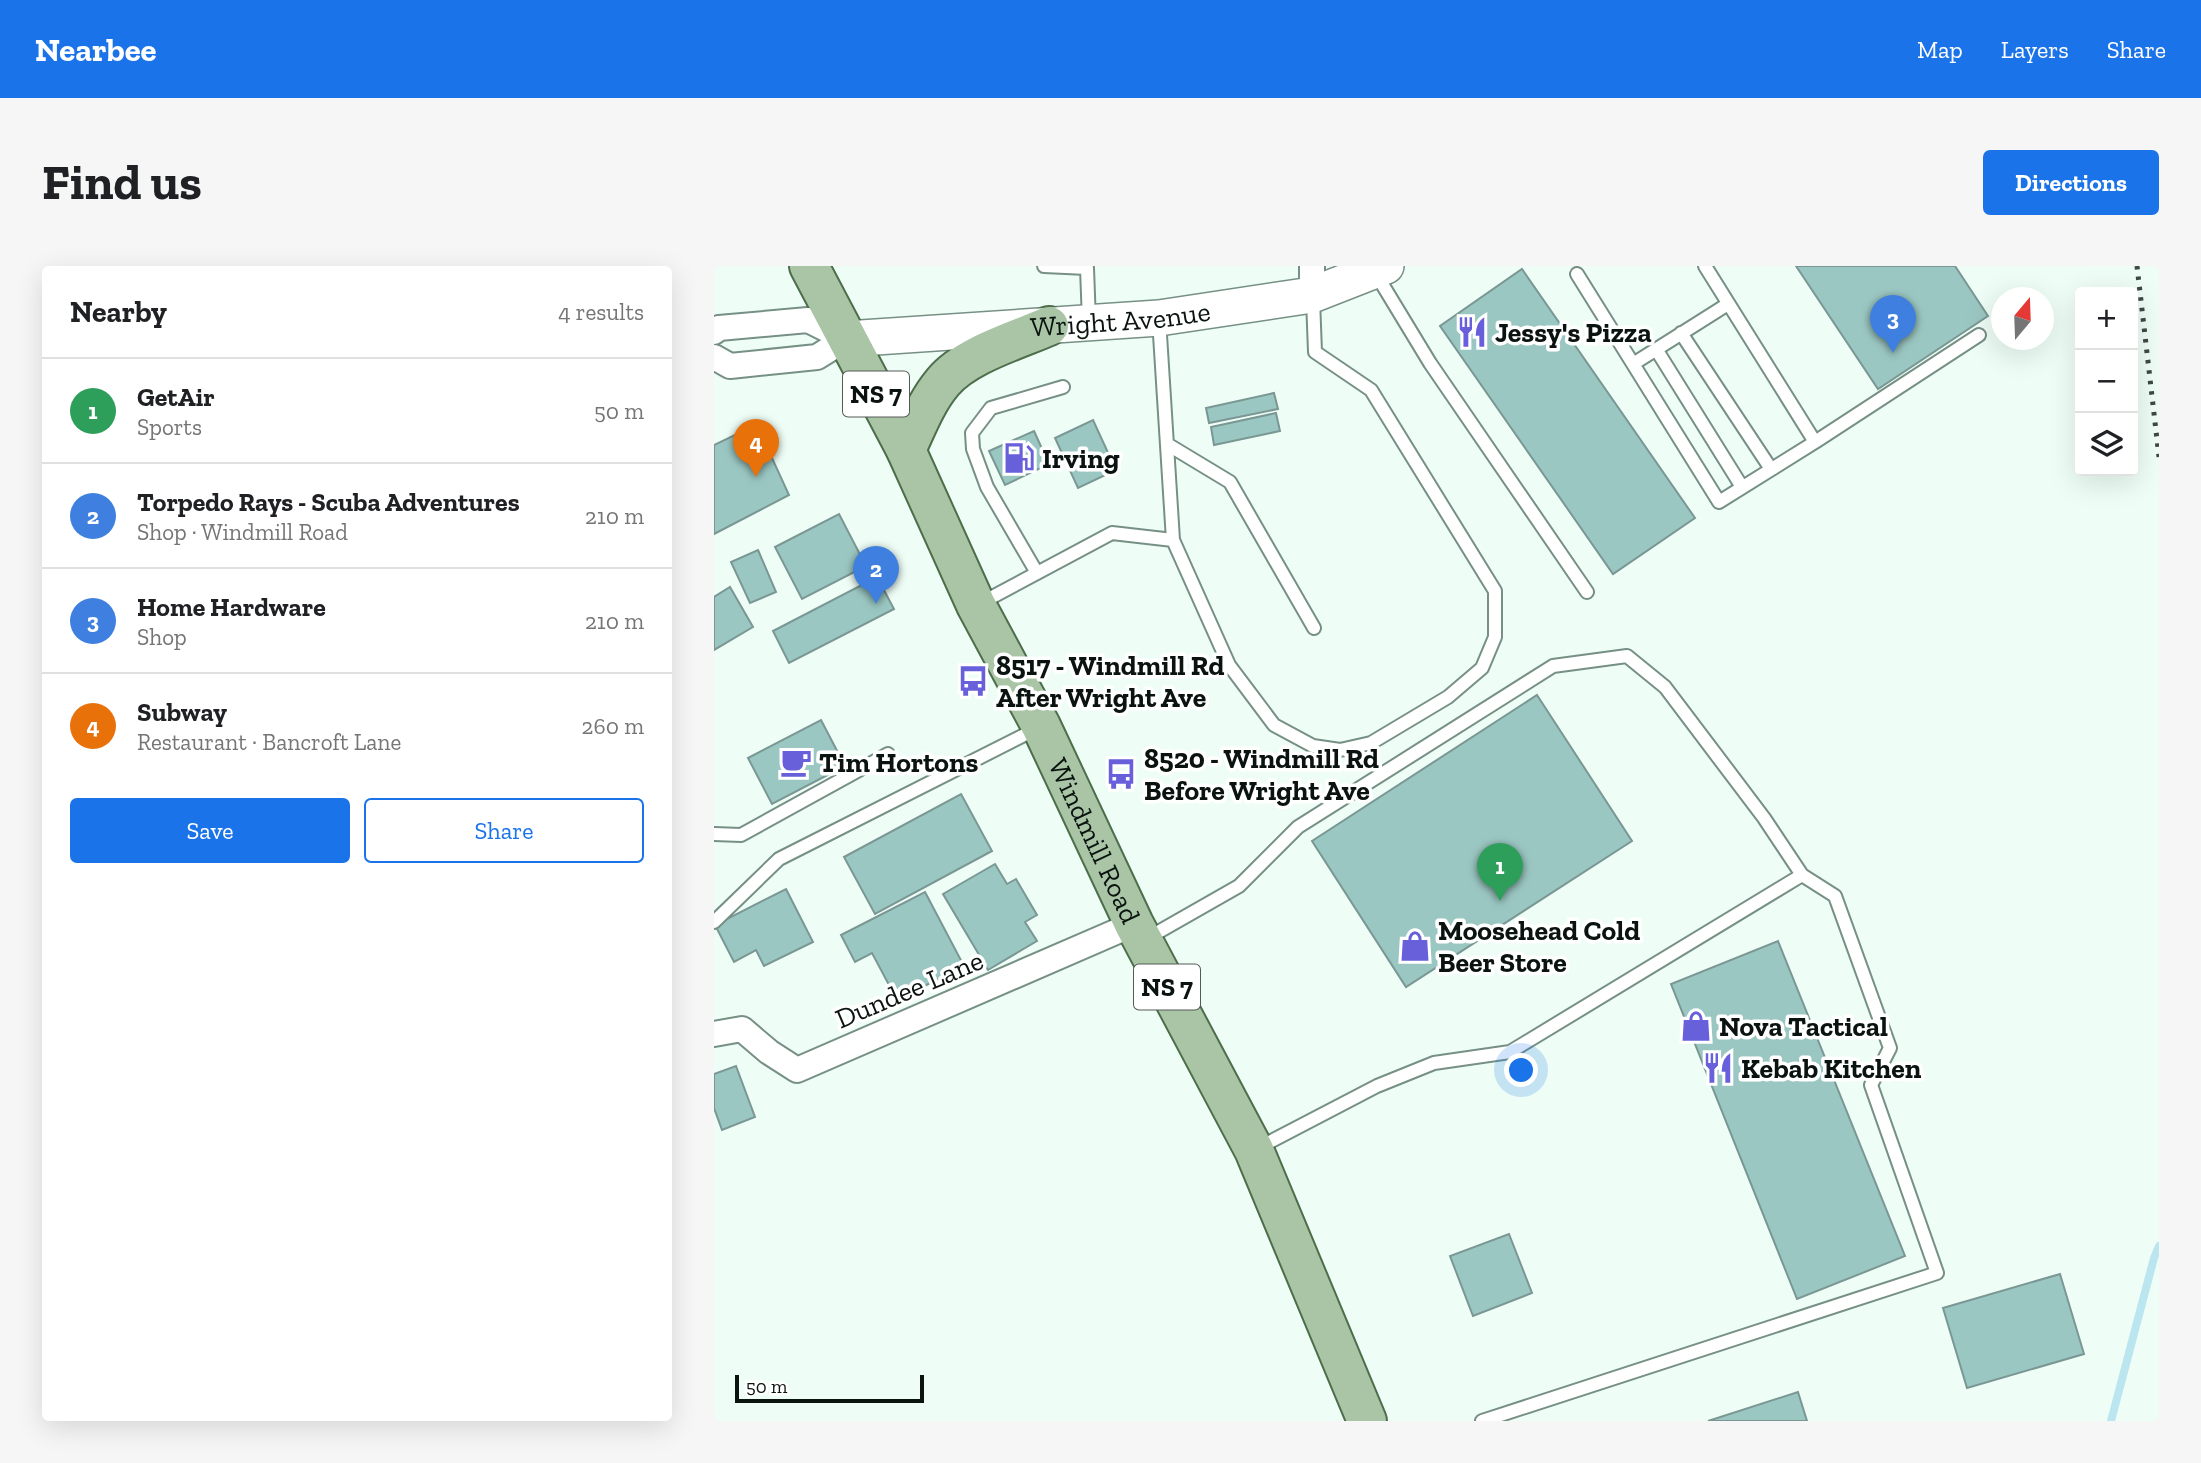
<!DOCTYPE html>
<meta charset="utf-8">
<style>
:root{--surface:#fff;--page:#f6f6f6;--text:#202124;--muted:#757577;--line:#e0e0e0;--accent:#1a73e8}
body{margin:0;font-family:"Zilla Slab",serif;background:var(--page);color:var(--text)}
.controls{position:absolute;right:21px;top:21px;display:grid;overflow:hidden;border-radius:7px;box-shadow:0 7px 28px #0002}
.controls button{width:63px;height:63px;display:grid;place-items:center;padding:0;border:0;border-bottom:2px solid var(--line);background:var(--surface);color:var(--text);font:35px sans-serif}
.compass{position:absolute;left:1277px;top:21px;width:63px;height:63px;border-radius:50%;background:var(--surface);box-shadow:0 7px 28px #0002;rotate:19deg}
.scale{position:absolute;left:21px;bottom:18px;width:189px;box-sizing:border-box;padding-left:7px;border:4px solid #0a130f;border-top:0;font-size:19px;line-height:24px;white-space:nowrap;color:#0a130f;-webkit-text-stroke:5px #fff;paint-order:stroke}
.you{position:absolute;left:808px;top:805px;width:24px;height:24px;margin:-18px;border:5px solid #fff;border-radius:50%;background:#1a73e8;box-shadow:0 0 0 10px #1a73e833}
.badge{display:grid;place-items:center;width:46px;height:46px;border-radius:50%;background:var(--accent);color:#fff;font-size:23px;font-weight:700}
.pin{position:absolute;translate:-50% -58px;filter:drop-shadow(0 2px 4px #0008)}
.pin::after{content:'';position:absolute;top:37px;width:24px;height:21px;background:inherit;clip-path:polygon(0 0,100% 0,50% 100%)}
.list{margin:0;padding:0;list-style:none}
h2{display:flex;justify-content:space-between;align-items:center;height:91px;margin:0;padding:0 28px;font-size:30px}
h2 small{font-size:23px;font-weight:400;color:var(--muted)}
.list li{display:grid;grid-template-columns:46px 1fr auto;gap:21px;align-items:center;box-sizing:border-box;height:105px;padding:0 28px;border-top:2px solid var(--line)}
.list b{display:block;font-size:26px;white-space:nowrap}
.list p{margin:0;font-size:23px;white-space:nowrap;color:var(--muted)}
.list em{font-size:23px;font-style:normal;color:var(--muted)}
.actions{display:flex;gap:14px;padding:21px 28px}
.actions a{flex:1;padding:16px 0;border:2px solid var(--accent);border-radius:7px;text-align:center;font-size:24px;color:var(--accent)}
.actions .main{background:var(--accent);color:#fff}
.icon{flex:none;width:38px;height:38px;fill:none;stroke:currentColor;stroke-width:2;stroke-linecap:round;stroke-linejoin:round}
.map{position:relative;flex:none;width:1445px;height:1155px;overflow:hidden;border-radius:7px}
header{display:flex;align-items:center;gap:42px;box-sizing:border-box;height:98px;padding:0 35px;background:var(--accent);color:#fff}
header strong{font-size:33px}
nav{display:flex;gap:38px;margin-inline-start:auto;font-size:24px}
.intro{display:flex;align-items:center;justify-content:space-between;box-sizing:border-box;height:168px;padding:0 42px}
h1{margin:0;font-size:49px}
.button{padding:18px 32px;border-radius:7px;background:var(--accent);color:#fff;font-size:24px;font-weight:700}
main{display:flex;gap:42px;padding:0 42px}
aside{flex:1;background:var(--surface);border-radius:7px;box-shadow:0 7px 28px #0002}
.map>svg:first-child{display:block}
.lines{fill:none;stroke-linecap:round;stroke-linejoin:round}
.stream{stroke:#bbe6ef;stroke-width:8}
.building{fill:#9bc7c2;stroke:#7a9794;stroke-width:2}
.lane-casing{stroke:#779085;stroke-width:16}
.street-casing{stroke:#779085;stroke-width:28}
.secondary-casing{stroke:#779085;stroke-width:38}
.primary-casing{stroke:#4c6e4b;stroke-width:42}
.lane{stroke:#fff;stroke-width:12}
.street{stroke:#fff;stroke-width:24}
.secondary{stroke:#fff;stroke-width:35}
.primary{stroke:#a9c5a6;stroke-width:38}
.rail{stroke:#3e4844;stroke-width:5;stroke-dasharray:3.5 7;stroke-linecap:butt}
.labels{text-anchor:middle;stroke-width:7;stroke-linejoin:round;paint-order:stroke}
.shield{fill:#fff;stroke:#545a57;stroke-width:2}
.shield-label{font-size:26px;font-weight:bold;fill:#0a130f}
.street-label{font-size:28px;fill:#0a130f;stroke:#fff}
.poi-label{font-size:28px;font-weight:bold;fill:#0a130f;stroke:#fff;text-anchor:start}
</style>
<header>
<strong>Nearbee</strong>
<nav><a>Map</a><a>Layers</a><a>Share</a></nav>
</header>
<div class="intro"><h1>Find us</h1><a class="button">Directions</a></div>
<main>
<aside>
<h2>Nearby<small>4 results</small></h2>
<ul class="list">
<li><span class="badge" style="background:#2e9e5b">1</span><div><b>GetAir</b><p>Sports</p></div><em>50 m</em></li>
<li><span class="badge" style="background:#3f7fe0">2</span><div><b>Torpedo Rays - Scuba Adventures</b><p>Shop · Windmill Road</p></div><em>210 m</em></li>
<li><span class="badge" style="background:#3f7fe0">3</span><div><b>Home Hardware</b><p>Shop</p></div><em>210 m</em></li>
<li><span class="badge" style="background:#e8710a">4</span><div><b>Subway</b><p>Restaurant · Bancroft Lane</p></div><em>260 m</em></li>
</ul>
<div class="actions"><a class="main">Save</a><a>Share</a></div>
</aside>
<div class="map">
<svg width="1445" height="1155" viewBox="0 0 1445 1155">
<rect width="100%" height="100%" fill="#eefef6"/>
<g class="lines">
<!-- stream -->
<path class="stream" d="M 1397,1155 L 1440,992 L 1445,980"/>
</g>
<!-- building -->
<path class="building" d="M 1082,0 L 1241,0 L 1274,50 L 1164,123 Z
M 808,3 L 981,252 L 899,308 L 726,60 Z
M 560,127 L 564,143 L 495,157 L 492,142 Z
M 562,147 L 566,165 L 500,179 L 497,161 Z
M 379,154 L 402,204 L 364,222 L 341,172 Z
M 29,165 L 48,170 L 75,229 L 0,268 L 0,179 Z
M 320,165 L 335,198 L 291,219 L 275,185 Z
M 125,248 L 152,300 L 88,333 L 61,281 Z
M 44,284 L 62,326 L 36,337 L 17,296 Z
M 163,311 L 180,343 L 75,397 L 59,365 Z
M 16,321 L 39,361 L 0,384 L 0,331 Z
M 823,429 L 918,575 L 692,721 L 598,575 Z
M 107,454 L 131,500 L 58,538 L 34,492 Z
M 247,528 L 278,585 L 161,648 L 130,591 Z
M 281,598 L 293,618 L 302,613 L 323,649 L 311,656 L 323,675 L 274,704 L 229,628 Z
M 72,623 L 99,676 L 50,700 L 42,684 L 20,696 L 1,659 Z
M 211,626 L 250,700 L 183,734 L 158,687 L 141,696 L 127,669 Z
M 1064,675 L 1191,990 L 1083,1033 L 957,718 Z
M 22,800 L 41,851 L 8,864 L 0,842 L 0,808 Z
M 795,968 L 818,1027 L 759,1050 L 736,990 Z
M 1346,1008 L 1370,1088 L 1253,1122 L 1229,1042 Z
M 1084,1126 L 1093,1155 L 994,1155 Z"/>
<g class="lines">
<defs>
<path id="lane" d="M 330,0 L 373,2 L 375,56
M 991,0 L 1101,176 L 1265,69
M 662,8 L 716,97 L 873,326
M 863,8 L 1005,236 L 1101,176
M 445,53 L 459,274 L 515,399 L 560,459 L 599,480 L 626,484 L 657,477 L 734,431 L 768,402 L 781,371 L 781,325 L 657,124 L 601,86 L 599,33
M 967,67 L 1057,203
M 942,83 L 1028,221
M 919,98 L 1014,38
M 453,178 L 516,216 L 600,362
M 323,307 L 273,221 L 259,183 L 258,167 L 277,142 L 349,121
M 267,337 L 398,267 L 459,274
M 0,568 L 27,569 L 174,488
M 0,656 L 65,593 L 324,462
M 432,673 L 525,620 L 584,561 L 839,400 L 913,390 L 951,421 L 1050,552 L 1088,609
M 542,883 L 663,820 L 720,797 L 796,786 L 1088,609 L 1121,630 L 1176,782 L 1157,819 L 1223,1007 L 768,1155"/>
<path id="street" d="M 598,0 L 598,29
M 0,66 L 5,62 L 94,54 L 132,73
M 0,91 L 16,100 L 103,91 L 132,73
M 0,768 L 28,763 L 55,786 L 83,804 L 420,658"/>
<g id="secondary">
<path id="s1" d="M 132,73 L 445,52 L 598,29 L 672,0"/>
</g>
<g id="primary">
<path id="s2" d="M 95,0 L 192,184 L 262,339 L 327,460 L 420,658 L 540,884 L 653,1155"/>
<path d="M 192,184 C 203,161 212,136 229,116 C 251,89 303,74 335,60"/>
</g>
</defs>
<!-- lane casing -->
<use href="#lane" class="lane-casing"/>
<!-- street casing -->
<use href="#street" class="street-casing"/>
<!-- secondary casing -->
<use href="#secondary" class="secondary-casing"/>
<!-- primary casing -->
<use href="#primary" class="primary-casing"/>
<!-- lane -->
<use href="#lane" class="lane"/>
<!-- street -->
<use href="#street" class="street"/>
<!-- secondary -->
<use href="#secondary" class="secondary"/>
<!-- primary -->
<use href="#primary" class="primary"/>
<!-- rail -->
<path class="rail" d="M 1423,0 L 1445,191"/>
</g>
<!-- icons -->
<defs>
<symbol id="restaurant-bare" viewBox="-9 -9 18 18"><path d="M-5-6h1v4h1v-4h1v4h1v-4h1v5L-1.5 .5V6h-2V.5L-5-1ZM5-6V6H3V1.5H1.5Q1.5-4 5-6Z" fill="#6760da" stroke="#fff" stroke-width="2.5" paint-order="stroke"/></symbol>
<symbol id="fuel-bare" viewBox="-9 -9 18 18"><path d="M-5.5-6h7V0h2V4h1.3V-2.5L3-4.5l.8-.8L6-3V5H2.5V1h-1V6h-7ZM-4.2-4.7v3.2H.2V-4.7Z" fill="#6760da" stroke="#fff" stroke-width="2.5" paint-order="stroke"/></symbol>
<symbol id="bus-bare" viewBox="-9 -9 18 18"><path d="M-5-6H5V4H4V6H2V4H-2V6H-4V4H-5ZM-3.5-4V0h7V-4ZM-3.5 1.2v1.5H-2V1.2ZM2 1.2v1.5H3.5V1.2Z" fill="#6760da" stroke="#fff" stroke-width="2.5" paint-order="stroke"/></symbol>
<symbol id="cafe-bare" viewBox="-9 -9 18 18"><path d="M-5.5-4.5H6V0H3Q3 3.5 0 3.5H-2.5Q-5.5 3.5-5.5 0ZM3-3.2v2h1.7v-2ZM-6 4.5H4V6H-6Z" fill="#6760da" stroke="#fff" stroke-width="2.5" paint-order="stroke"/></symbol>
<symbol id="shop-bare" viewBox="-9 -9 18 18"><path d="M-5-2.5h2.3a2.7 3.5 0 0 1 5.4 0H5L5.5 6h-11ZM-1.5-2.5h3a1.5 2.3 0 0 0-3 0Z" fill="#6760da" stroke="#fff" stroke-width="2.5" paint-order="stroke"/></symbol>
</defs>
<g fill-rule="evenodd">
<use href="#restaurant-bare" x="736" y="44" width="44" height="44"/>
<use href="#fuel-bare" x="283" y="170" width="44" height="44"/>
<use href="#bus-bare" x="237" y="393" width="44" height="44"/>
<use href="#cafe-bare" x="60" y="474" width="44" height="44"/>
<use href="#bus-bare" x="385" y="486" width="44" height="44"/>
<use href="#shop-bare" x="679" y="658" width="44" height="44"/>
<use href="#shop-bare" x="960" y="738" width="44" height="44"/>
<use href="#restaurant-bare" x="982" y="780" width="44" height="44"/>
</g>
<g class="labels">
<!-- shield labels -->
<g class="shield">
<rect x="129" y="105.5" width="66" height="45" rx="5"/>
<rect x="420" y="698.5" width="66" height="45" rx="5"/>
</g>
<g class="shield-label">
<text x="162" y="137">NS 7</text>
<text x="453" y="730">NS 7</text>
</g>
<!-- street labels -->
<g class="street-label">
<text dy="10" stroke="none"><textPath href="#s1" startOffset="275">Wright Avenue</textPath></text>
<text dy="10" stroke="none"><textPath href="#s2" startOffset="642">Windmill Road</textPath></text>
<text transform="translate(195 723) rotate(-23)" y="10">Dundee Lane</text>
</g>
<!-- poi labels -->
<g class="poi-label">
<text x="781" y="76">Jessy's Pizza</text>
<text x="328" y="202">Irving</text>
<text x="282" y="409">8517 - Windmill Rd<tspan x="282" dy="32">After Wright Ave</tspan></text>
<text x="430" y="502">8520 - Windmill Rd<tspan x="430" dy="32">Before Wright Ave</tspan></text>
<text x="105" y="506">Tim Hortons</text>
<text x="724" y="674">Moosehead Cold<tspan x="724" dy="32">Beer Store</tspan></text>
<text x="1005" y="770">Nova Tactical</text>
<text x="1027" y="812">Kebab Kitchen</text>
</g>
</g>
</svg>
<div class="controls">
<button>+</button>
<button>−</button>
<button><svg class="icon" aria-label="layers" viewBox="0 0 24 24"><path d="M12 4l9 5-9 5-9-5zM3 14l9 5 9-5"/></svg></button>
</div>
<svg class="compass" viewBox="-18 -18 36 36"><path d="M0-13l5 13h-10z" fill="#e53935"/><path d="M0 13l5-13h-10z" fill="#757577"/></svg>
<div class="scale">50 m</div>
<div class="you"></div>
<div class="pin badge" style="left:786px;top:635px;background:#2e9e5b">1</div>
<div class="pin badge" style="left:162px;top:338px;background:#3f7fe0">2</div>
<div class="pin badge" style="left:1179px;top:87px;background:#3f7fe0">3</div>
<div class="pin badge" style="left:42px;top:211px;background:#e8710a">4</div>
</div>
</main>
